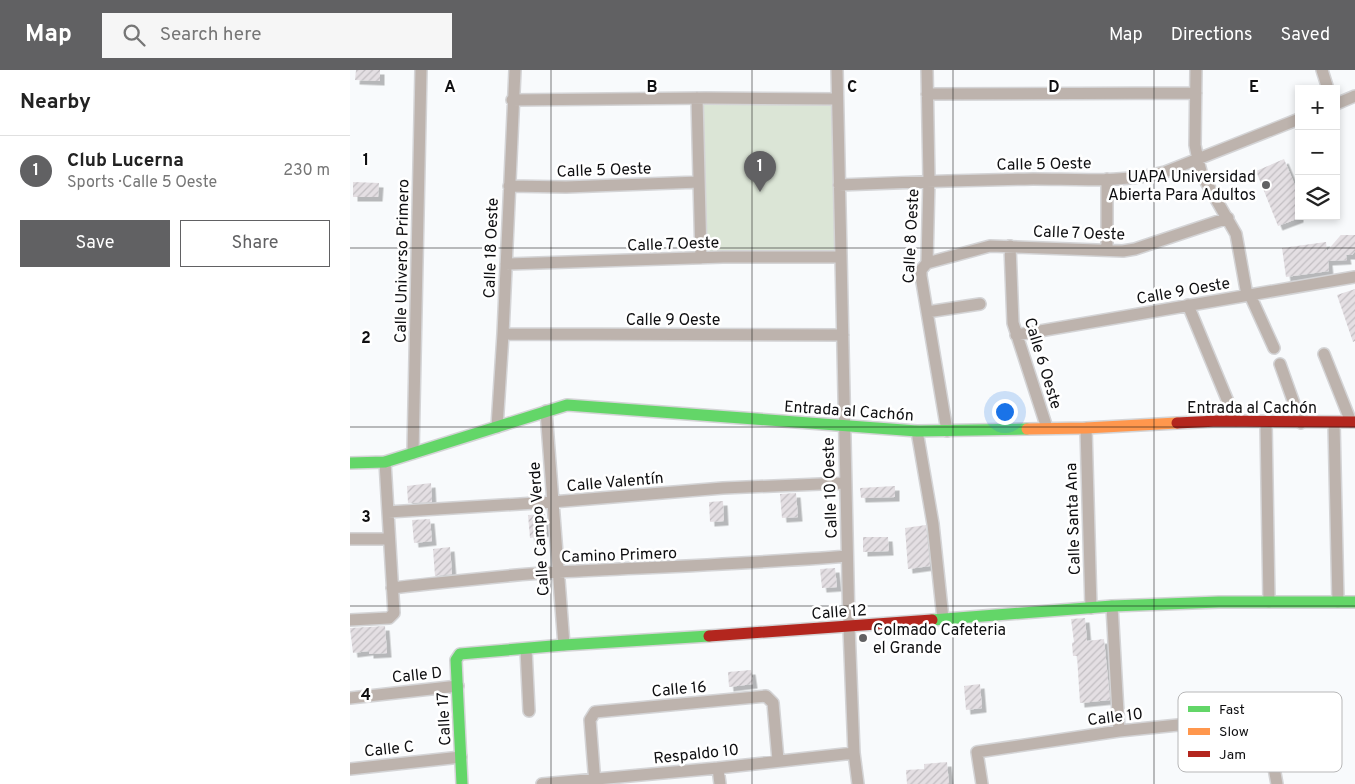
<!DOCTYPE html>
<meta charset="utf-8">
<style>
:root{--surface:#fff;--page:#f6f6f6;--text:#222;--muted:#767676;--line:#e0e0e0;--accent:#616163}
body{margin:0;font-family:Overpass,sans-serif;background:var(--page);color:var(--text)}
.controls{position:absolute;right:15px;top:15px;display:grid;overflow:hidden;border-radius:0px;box-shadow:0 2px 8px #0003}
.controls button{width:45px;height:45px;display:grid;place-items:center;padding:0;border:0;border-bottom:1px solid var(--line);background:var(--surface);color:var(--text);font:25px sans-serif}
.you{position:absolute;left:654px;top:341px;width:18px;height:18px;margin:-12px;border:4px solid #fff;border-radius:50%;background:#1a73e8;box-shadow:0 0 0 8px #1a73e833}
.badge{display:grid;place-items:center;width:32px;height:32px;border-radius:50%;background:var(--accent);color:#fff;font-size:16px;font-weight:700}
.pin{position:absolute;translate:-50% -41px;filter:drop-shadow(0 1px 2px #0008)}
.pin::after{content:'';position:absolute;top:26px;width:18px;height:15px;background:inherit;clip-path:polygon(0 0,100% 0,50% 100%)}
.list{margin:0;padding:0;list-style:none}
h2{display:flex;justify-content:space-between;align-items:center;height:65px;margin:0;padding:0 20px;font-size:21px}
h2 small{font-size:16px;font-weight:400;color:var(--muted)}
.list li{display:grid;grid-template-columns:32px 1fr auto;gap:15px;align-items:center;box-sizing:border-box;height:70px;padding:0 20px;border-top:1px solid var(--line)}
.list b{display:block;font-size:19px;white-space:nowrap}
.list p{margin:0;font-size:16px;white-space:nowrap;color:var(--muted)}
.list em{font-size:16px;font-style:normal;color:var(--muted)}
.actions{display:flex;gap:10px;padding:15px 20px}
.actions a{flex:1;padding:11px 0;border:1px solid var(--accent);border-radius:0px;text-align:center;font-size:18px;color:var(--accent)}
.actions .main{background:var(--accent);color:#fff}
.icon{flex:none;width:28px;height:28px;fill:none;stroke:currentColor;stroke-width:2;stroke-linecap:round;stroke-linejoin:round}
.map{position:relative;flex:none;width:1005px;height:714px;overflow:hidden}
header{display:flex;align-items:center;gap:30px;box-sizing:border-box;height:70px;padding:0 25px;background:var(--accent);color:#fff}
header strong{font-size:24px}
nav{display:flex;gap:28px;margin-inline-start:auto;font-size:18px}
.search{width:350px;height:45px;background:var(--page);display:flex;align-items:center;gap:12px;box-sizing:border-box;padding:0 18px;border-radius:0px;color:var(--muted);font-size:19px}
main{display:flex}
aside{flex:1;background:var(--surface)}
.map>svg:first-child{display:block}
.green{fill:#dbe5d6}
.building{fill:url(#building-hatch);filter:url(#shadow)}
.lines{fill:none;stroke-linecap:round;stroke-linejoin:round}
.street-casing{stroke:#d4d4d6;stroke-width:14}
.fast-casing{stroke:#d4d4d6;stroke-width:14}
.slow-casing{stroke:#d4d4d6;stroke-width:14}
.jam-casing{stroke:#d4d4d6;stroke-width:14}
.street{stroke:#bdb3ad;stroke-width:11}
.fast{stroke:#63d668;stroke-width:11}
.slow{stroke:#ff974d;stroke-width:11}
.jam{stroke:#b3261e;stroke-width:11}
.grid{fill:none;stroke:#0f0f11;stroke-width:1;stroke-opacity:0.55}
.poi-dot{fill:#616163;stroke:#fff;stroke-width:2}
.labels{text-anchor:middle;stroke-width:5;stroke-linejoin:round;paint-order:stroke}
.street-label{font-size:16px;fill:#0f0f11;stroke:#fff}
.poi-label{font-size:16px;fill:#0f0f11;stroke:#fff;text-anchor:end}
.key{fill:#fff;stroke:#b7b7b8;stroke-width:1}
.key-label{font-size:14px;fill:#0f0f11}
.grid-label{font-size:16px;text-anchor:middle;font-weight:bold;fill:#0f0f11;stroke:#fff;stroke-width:5;stroke-linejoin:round;paint-order:stroke}
</style>
<header>
<strong>Map</strong>
<div class="search"><svg class="icon" aria-label="search" viewBox="0 0 24 24"><circle cx="10" cy="10" r="6"/><path d="M15 15l6 6"/></svg>Search here</div>
<nav><a>Map</a><a>Directions</a><a>Saved</a></nav>
</header>
<main>
<aside>
<h2>Nearby<small></small></h2>
<ul class="list">
<li><span class="badge">1</span><div><b>Club Lucerna</b><p>Sports · Calle 5 Oeste</p></div><em>230 m</em></li>
</ul>
<div class="actions"><a class="main">Save</a><a>Share</a></div>
</aside>
<div class="map">
<svg width="1005" height="714" viewBox="0 0 1005 714">
<defs>
<pattern id="building-hatch" width="6" height="6" patternUnits="userSpaceOnUse" patternTransform="scale(1.25)"><rect width="6" height="6" fill="#e4dfe3"/><path d="M-1 1l2-2M0 6l6-6M5 7l2-2" fill="none" stroke="#c2bec2"/></pattern>
<filter id="shadow"><feDropShadow dx="4.5" dy="4.5" stdDeviation="0" flood-color="#0004"/></filter>
</defs>
<rect width="100%" height="100%" fill="#f8fafc"/>
<!-- green -->
<path class="green" d="M 484,32 L 487,182 L 355,183 L 351,34 Z"/>
<!-- building -->
<path class="building" d="M 6,0 L 30,0 L 30,11 L 5,10 Z
M 934,89 L 949,125 L 949,148 L 928,156 L 906,101 Z
M 3,112 L 29,113 L 28,127 L 3,127 Z
M 991,165 L 1005,165 L 1005,181 L 1002,185 L 996,185 L 997,190 L 978,191 L 979,201 L 936,207 L 932,178 L 976,172 L 977,181 Z
M 1005,219 L 1005,271 L 1003,272 L 987,225 Z
M 81,413 L 82,432 L 58,433 L 57,416 Z
M 545,416 L 545,427 L 511,428 L 510,418 Z
M 446,423 L 448,447 L 432,448 L 430,424 Z
M 373,431 L 374,451 L 360,452 L 359,432 Z
M 195,444 L 197,462 L 187,463 L 187,467 L 180,468 L 178,445 Z
M 80,449 L 82,471 L 64,473 L 62,450 Z
M 576,455 L 580,496 L 558,499 L 555,458 Z
M 513,467 L 538,467 L 539,481 L 513,482 Z
M 100,477 L 102,504 L 85,506 L 83,479 Z
M 485,498 L 487,517 L 472,518 L 470,499 Z
M 735,548 L 737,571 L 754,569 L 760,630 L 730,633 L 727,586 L 723,586 L 722,573 L 724,572 L 721,549 Z
M 35,556 L 37,583 L 19,584 L 19,581 L 3,583 L 0,558 Z
M 401,600 L 403,614 L 379,617 L 378,602 Z
M 630,614 L 632,638 L 616,640 L 614,616 Z
M 597,692 L 599,714 L 557,714 L 556,700 L 574,699 L 574,694 Z"/>
<g class="lines">
<defs>
<path id="street" d="M 487,0 L 499,557 L 504,683 L 508,714
M 577,0 L 579,110 L 577,193 L 571,200 L 571,206 L 597,361
M 846,0 L 845,75 L 848,90 L 852,105 L 886,164 L 897,225
M 972,0 L 978,19
M 577,24 L 846,23
M 347,28 L 351,188
M 162,30 L 356,28 L 487,29
M 986,34 L 1005,26
M 757,109 L 757,179
M 489,115 C 554,112 618,110 683,109 C 726,109 773,113 815,102 L 949,49
M 159,116 L 216,117 L 349,112
M 660,176 L 663,253 L 697,358
M 577,193 L 640,176 L 773,181 L 785,179 L 878,148
M 156,194 L 373,187 L 491,187
M 900,225 L 924,278
M 838,235 L 886,351
M 577,242 L 630,234
M 153,264 L 493,265
M 666,265 L 1005,207
M 974,284 L 1001,352
M 930,294 L 951,353
M 196,341 L 214,575
M 916,352 L 919,532
M 984,353 L 988,532
M 147,357 L 153,264 L 165,0
M 736,358 L 741,538
M 567,361 L 583,454 L 593,549
M 63,383 L 71,0
M 38,442 L 202,432 L 373,418 L 495,413
M 0,469 L 39,469
M 42,518 C 98,512 153,505 209,502 C 305,497 401,494 497,486
M 762,536 L 769,661
M 0,550 L 39,548 L 44,543 L 35,392
M 176,579 L 179,641
M 0,628 L 108,616
M 368,698 L 370,714
M 0,699 L 111,687
M 192,714 L 368,698 L 504,683
M 245,714 L 240,650 L 245,642 L 416,626 L 423,633 L 428,690
M 632,714 L 627,682 L 769,661 L 907,647 L 912,649 L 916,655 L 927,714"/>
<path id="fast" d="M 0,393 L 35,392 L 217,335 L 567,361 L 677,359
M 582,550 L 762,536 L 869,532 L 1005,532
M 112,714 L 106,590 L 110,584 L 214,575 L 359,566"/>
<path id="slow" d="M 677,359 L 736,358 L 827,353"/>
<path id="jam" d="M 827,353 L 868,351 L 1005,352
M 359,566 L 582,550"/>
</defs>
<!-- street casing -->
<use href="#street" class="street-casing"/>
<!-- fast casing -->
<use href="#fast" class="fast-casing"/>
<!-- slow casing -->
<use href="#slow" class="slow-casing"/>
<!-- jam casing -->
<use href="#jam" class="jam-casing"/>
<!-- street -->
<use href="#street" class="street"/>
<!-- fast -->
<use href="#fast" class="fast"/>
<!-- slow -->
<use href="#slow" class="slow"/>
<!-- jam -->
<use href="#jam" class="jam"/>
</g>
<!-- grid -->
<path class="grid" d="M 201,0 L 201,714M 402,0 L 402,714M 603,0 L 603,714M 804,0 L 804,714M 0,178 L 1005,178M 0,357 L 1005,357M 0,536 L 1005,536"/>
<!-- markers -->
<g class="poi-dot">
<circle cx="916" cy="115" r="5"/>
<circle cx="513" cy="568" r="5"/>
</g>
<g class="labels">
<!-- street labels -->
<g class="street-label">
<text transform="translate(694 93) rotate(-1)" y="6">Calle 5 Oeste</text>
<text transform="translate(254 99) rotate(-2)" y="6">Calle 5 Oeste</text>
<text transform="translate(729 162) rotate(2)" y="6">Calle 7 Oeste</text>
<text transform="translate(560 166) rotate(-87)" y="6">Calle 8 Oeste</text>
<text transform="translate(323 173) rotate(-2)" y="6">Calle 7 Oeste</text>
<text transform="translate(140 178) rotate(-88)" y="6">Calle 18 Oeste</text>
<text transform="translate(51 191) rotate(-89)" y="6">Calle Universo Primero</text>
<text transform="translate(833 220) rotate(-10)" y="6">Calle 9 Oeste</text>
<text x="323" y="255">Calle 9 Oeste</text>
<text transform="translate(694 293) rotate(73)" y="6">Calle 6 Oeste</text>
<text x="902" y="343">Entrada al Cachón</text>
<text transform="translate(499 340) rotate(4)" y="6">Entrada al Cachón</text>
<text transform="translate(265 411) rotate(-5)" y="6">Calle Valentín</text>
<text transform="translate(479 418) rotate(-92)" y="6">Calle 10 Oeste</text>
<text transform="translate(722 449) rotate(-92)" y="6">Calle Santa Ana</text>
<text transform="translate(188 459) rotate(-94)" y="6">Calle Campo Verde</text>
<text transform="translate(269 484) rotate(-2)" y="6">Camino Primero</text>
<text transform="translate(489 541) rotate(-4)" y="6">Calle 12</text>
<text transform="translate(67 604) rotate(-6)" y="6">Calle D</text>
<text transform="translate(329 618) rotate(-5)" y="6">Calle 16</text>
<text transform="translate(765 646) rotate(-7)" y="6">Calle 10</text>
<text transform="translate(93 649) rotate(-93)" y="6">Calle 17</text>
<text transform="translate(39 678) rotate(-6)" y="6">Calle C</text>
<text transform="translate(346 683) rotate(-6)" y="6">Respaldo 10</text>
</g>
<!-- poi labels -->
<g class="poi-label">
<text x="906" y="112">UAPA Universidad<tspan x="906" dy="18">Abierta Para Adultos</tspan></text>
<text x="523" y="565" text-anchor="start">Colmado Cafeteria<tspan x="523" dy="18">el Grande</tspan></text>
</g>
</g>
<!-- legend -->
<rect x="828" y="622" width="164" height="80" rx="8" class="key"/>
<rect x="838" y="636" width="22" height="6" fill="#63d668"/>
<rect x="838" y="658" width="22" height="7" fill="#ff974d"/>
<rect x="838" y="681" width="22" height="6" fill="#b3261e"/>
<g class="key-label">
<text x="869" y="644">Fast</text>
<text x="869" y="666">Slow</text>
<text x="869" y="689">Jam</text>
</g>
<g class="grid-label">
<text x="100" y="22">A</text>
<text x="302" y="22">B</text>
<text x="502" y="22">C</text>
<text x="704" y="22">D</text>
<text x="904" y="22">E</text>
<text x="16" y="95">1</text>
<text x="16" y="273">2</text>
<text x="16" y="452">3</text>
<text x="16" y="630">4</text>
</g>
</svg>
<div class="controls">
<button>+</button>
<button>−</button>
<button><svg class="icon" aria-label="layers" viewBox="0 0 24 24"><path d="M12 4l9 5-9 5-9-5zM3 14l9 5 9-5"/></svg></button>
</div>
<div class="you"></div>
<div class="pin badge" style="left:410px;top:122px">1</div>
</div>
</main>
